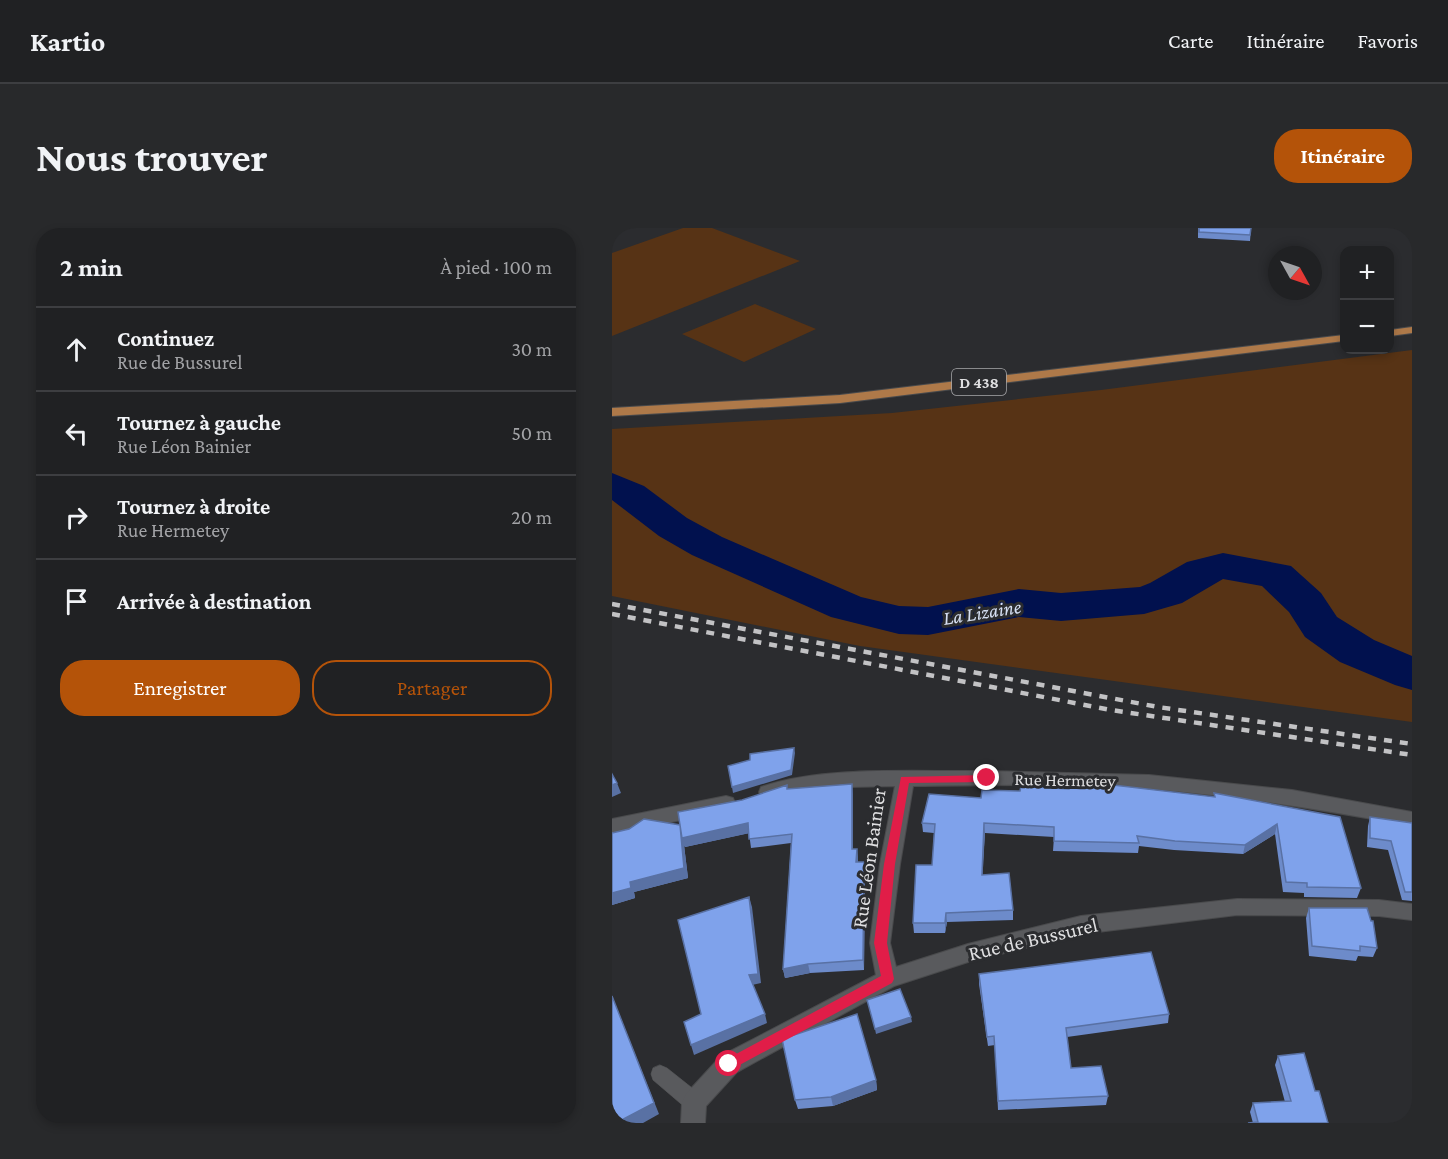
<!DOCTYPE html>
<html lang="fr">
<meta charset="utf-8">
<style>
:root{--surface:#202123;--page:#28292b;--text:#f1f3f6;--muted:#a2a3a6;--line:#3d3e41;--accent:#b45309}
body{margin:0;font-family:"Crimson Pro",serif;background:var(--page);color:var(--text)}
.controls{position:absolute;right:18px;top:18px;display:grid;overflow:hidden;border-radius:12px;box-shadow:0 3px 9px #0003}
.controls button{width:54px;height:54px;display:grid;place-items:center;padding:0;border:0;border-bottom:2px solid var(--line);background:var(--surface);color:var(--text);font:30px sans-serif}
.compass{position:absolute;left:656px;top:18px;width:54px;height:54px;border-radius:50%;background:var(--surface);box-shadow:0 3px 9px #0003;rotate:130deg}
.stop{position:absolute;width:18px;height:18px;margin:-14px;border:4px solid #e11d48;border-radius:50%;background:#fff}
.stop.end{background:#e11d48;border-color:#fff;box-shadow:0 2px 6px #0008}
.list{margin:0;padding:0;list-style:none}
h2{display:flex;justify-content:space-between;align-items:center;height:78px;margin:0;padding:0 24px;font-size:26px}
h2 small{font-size:20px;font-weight:400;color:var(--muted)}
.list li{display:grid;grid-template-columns:39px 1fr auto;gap:18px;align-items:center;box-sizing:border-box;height:84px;padding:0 24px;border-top:2px solid var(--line)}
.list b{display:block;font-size:22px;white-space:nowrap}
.list p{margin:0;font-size:20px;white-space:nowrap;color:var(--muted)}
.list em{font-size:20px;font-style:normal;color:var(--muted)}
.actions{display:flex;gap:12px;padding:18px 24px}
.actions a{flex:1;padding:14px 0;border:2px solid var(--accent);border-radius:24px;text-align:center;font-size:21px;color:var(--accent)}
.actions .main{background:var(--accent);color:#fff}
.icon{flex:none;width:33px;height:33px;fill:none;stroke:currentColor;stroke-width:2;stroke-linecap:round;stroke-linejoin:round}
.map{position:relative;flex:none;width:800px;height:895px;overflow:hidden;border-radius:24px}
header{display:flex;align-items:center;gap:36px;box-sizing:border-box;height:84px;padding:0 30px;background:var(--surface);border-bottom:2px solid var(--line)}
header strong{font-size:28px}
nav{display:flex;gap:33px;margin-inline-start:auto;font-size:21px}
.intro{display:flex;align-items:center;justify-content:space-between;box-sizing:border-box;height:144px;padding:0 36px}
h1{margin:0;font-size:42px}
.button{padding:15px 27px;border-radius:24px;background:var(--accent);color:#fff;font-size:21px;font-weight:700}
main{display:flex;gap:36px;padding:0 36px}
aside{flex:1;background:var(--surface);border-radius:24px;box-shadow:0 3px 9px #0003}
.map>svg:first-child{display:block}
.green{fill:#573315}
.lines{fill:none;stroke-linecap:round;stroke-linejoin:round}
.river{fill:#01114e;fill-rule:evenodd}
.service-casing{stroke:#494a4c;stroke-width:1}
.minor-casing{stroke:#494a4c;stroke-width:2}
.primary-casing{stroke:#494a4c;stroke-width:2}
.service{fill:#595a5d;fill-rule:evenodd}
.minor{fill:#595a5d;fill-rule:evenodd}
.primary{fill:#ae7949;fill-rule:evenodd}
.rail{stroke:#c2c2c4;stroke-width:4.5;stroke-dasharray:8 8;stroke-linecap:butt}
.wall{fill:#6d8bca}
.shaded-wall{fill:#5971a4}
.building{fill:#7fa2eb;stroke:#5971a4;stroke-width:1.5}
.route{fill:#e11d48}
.labels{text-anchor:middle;stroke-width:6;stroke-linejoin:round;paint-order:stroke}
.shield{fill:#2b2c2f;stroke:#a9a9ac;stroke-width:1.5}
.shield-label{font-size:16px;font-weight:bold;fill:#dfdfe1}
.street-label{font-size:18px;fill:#dfdfe1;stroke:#2b2c2f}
.water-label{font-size:20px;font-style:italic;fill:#d6e0f4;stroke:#2b2c2f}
.near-street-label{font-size:21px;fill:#dfdfe1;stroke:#2b2c2f}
</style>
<header>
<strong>Kartio</strong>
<nav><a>Carte</a><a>Itinéraire</a><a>Favoris</a></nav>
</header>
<div class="intro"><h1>Nous trouver</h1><a class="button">Itinéraire</a></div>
<main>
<aside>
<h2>2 min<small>À pied · 100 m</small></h2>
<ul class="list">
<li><svg class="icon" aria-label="ahead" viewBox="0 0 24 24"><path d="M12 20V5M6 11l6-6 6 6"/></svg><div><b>Continuez</b><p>Rue de Bussurel</p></div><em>30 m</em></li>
<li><svg class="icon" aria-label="left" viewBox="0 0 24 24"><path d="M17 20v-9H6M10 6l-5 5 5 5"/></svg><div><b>Tournez à gauche</b><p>Rue Léon Bainier</p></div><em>50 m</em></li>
<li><svg class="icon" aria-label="right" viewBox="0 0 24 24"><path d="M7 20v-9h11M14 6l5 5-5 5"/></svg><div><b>Tournez à droite</b><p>Rue Hermetey</p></div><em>20 m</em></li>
<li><svg class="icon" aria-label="arrive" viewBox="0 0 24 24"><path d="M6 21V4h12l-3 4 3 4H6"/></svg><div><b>Arrivée à destination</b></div></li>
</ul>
<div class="actions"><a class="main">Enregistrer</a><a>Partager</a></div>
</aside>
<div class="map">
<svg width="800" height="895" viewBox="0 0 800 895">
<rect width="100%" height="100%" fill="#2b2c2f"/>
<!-- green -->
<path class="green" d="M 71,0 L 100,0 L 188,33 L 0,108 L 0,25 Z
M 143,76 L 204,101 L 132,134 L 70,106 Z
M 800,122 L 800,494 L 248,418 L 0,368 L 0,201 L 280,185 L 489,162 Z"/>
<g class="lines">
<!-- river -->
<path class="river" d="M 0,245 L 32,258 L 75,290 L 110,309 L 249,369 L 287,378 L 316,379 L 407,361 L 449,365 L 528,359 L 538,355 L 575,334 L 611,325 L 679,338 L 709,365 L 725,389 L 762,412 L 800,428 L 800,462 L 783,457 L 728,434 L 693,409 L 677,384 L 650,358 L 611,351 L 570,375 L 532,386 L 449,393 L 407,389 L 316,407 L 287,406 L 219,389 L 80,327 L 47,308 L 0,272 Z"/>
<defs>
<path id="service" d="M 48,837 L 55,840 L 89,867 L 92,874 L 89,881 L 82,883 L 75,881 L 41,852 L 39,846 L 41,840 Z"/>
<path id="minor" d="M 374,543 L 537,547 L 680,562 L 800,584 L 800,598 C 713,582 627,568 538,561 C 460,555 380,557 301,558 L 288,636 L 278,715 L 284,739 L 356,716 L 469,688 L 625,671 L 767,672 L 800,676 L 800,692 L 767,688 L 625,687 L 469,706 L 356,734 L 282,758 L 125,844 L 94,878 L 93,895 L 69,895 L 70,874 L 74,866 L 109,828 L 264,747 L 258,715 L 268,636 L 283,558 L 237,559 L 177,564 L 156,571 L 149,569 L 147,564 L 149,559 C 213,537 306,544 374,543 Z
M 114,568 L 121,570 L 123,575 L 121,580 L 29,601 L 0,605 L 0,591 Z"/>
<path id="primary" d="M 800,99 L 800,105 L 778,108 L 778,102 Z
M 732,107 L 732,113 L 228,175 L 0,188 L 0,180 L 228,167 Z"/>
</defs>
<!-- service casing -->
<use href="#service" class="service-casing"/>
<!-- minor casing -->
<use href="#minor" class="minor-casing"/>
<!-- primary casing -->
<use href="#primary" class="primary-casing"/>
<!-- service -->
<use href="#service" class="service"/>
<!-- minor -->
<use href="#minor" class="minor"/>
<!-- primary -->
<use href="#primary" class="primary"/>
<!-- rail -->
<path class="rail" d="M 0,376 L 546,479 L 800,516
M 0,386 L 499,482 L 800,527"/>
</g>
<!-- wall -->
<path class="wall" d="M 586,0 L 639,0 L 638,13 L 586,10 Z
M 176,561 L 241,566 L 241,621 L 245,621 L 246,634 L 253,644 L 252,742 L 198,745 L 173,750 L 171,741 L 179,615 L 139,620 L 137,605 L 73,619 L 72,617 L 76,650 L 22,664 L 23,670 L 0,677 L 17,601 L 68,597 L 130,572 Z
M 602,565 L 728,589 L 749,660 L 745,670 L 692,669 L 692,665 L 671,664 L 663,606 L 631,626 L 562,622 L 527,618 L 526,625 L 441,623 L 442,609 L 373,605 L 370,647 L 401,682 L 401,692 L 335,694 L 333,705 L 302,705 L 301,695 L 320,637 L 322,605 L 311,604 L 310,595 L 369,570 L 602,569 Z
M 758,589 L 800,595 L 800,673 L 790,672 L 776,622 L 755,619 L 756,598 Z
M 697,680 L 765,720 L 761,729 L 746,728 L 744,733 L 697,728 L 694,690 Z
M 367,746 L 557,786 L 556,795 L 455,809 L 459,840 L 496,868 L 494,877 L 386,882 L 383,817 L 376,818 L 367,756 Z
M 666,828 L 703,863 L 716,895 L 641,895 L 638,884 L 641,875 L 673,874 L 663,837 Z
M 264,852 L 265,862 L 221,878 L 186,881 L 183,872 Z"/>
<!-- shaded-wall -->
<path class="shaded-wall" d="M 182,520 L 183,525 L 180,547 L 121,565 L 120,559 Z
M 5,555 L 9,565 L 0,569 L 0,557 Z
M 240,556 L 241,566 L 241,631 L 240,621 Z
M 136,595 L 138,605 L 73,619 L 72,617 L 76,650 L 22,664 L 23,670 L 0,677 L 0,665 L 18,654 L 68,597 Z
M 372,595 L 373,605 L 370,657 L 370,647 Z
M 665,596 L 663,606 L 631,626 L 633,617 Z
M 245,621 L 246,630 L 245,644 L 244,634 Z
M 252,634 L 253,644 L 252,742 L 251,732 Z
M 137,669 L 140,679 L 149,755 L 140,757 L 137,747 Z
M 334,685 L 335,694 L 333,705 L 333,695 Z
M 196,736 L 198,745 L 173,750 L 171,741 Z
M 0,768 L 47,886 L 31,895 L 4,895 Z
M 153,786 L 155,795 L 82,827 L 79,817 Z
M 299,789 L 300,794 L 264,806 L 263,801 Z
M 264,852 L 265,862 L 221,878 L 219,869 Z"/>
<!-- building -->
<path class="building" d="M 587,0 L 639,0 L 638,7 L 587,4 Z
M 182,520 L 179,542 L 120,559 L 116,538 L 138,532 L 138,526 Z
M 0,546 L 5,555 L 0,557 Z
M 458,552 L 603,569 L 602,565 L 728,589 L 749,660 L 695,659 L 695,655 L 674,654 L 665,596 L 633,617 L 563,613 L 525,608 L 527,615 L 442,613 L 442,599 L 372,595 L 370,647 L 397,645 L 401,682 L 334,685 L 333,695 L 301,695 L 304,637 L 320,637 L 323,596 L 310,595 L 317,566 L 369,570 L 370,562 L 408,563 L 409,558 L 457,561 Z
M 240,556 L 240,621 L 245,621 L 244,634 L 252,634 L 251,732 L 196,736 L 171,741 L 180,606 L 137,611 L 136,595 L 70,610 L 66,584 L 130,572 L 175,557 L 175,561 Z
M 758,589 L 800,595 L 800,664 L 793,664 L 779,613 L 758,610 Z
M 32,591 L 68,597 L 72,640 L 18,654 L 19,660 L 0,665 L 0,605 L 17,601 Z
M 137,669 L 146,746 L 137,747 L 153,786 L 79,817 L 72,794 L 89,786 L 66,692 Z
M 697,680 L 755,680 L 759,693 L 761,693 L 765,720 L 748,718 L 748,723 L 700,718 Z
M 539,724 L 557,786 L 454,800 L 459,840 L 489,838 L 496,868 L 386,873 L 382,808 L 375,809 L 367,746 Z
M 288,761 L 299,789 L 263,801 L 255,772 Z
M 0,768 L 42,875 L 4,895 L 0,895 Z
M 245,786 L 264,852 L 219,869 L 183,872 L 170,811 Z
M 692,825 L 703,863 L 707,863 L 716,895 L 636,895 L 646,894 L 641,875 L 679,873 L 666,828 Z"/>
<!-- route -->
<path class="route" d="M 375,547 L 380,550 L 375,554 L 297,555 L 283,636 L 275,715 L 282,751 L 280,755 L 122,840 L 117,842 L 113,840 L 111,836 L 113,832 L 269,748 L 262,715 L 272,636 L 289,549 Z"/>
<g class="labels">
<!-- shield labels -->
<rect class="shield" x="340" y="141" width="54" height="26" rx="4.5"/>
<g class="shield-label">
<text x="367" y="160">D 438</text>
</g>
<!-- street labels -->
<g class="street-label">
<text transform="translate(453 552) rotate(1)" y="6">Rue Hermetey</text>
</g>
<!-- water labels -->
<g class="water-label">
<text transform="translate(370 384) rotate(-9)" y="7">La Lizaine</text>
</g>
<!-- near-street labels -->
<g class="near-street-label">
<text transform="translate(257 630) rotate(-82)" y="7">Rue Léon Bainier</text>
<text transform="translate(421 711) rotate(-13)" y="7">Rue de Bussurel</text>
</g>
</g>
</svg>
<div class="controls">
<button>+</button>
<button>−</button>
</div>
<svg class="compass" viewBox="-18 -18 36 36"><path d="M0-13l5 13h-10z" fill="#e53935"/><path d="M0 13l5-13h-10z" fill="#a2a3a6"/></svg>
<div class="stop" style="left:117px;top:836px"></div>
<div class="stop end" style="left:375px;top:550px"></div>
</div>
</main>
